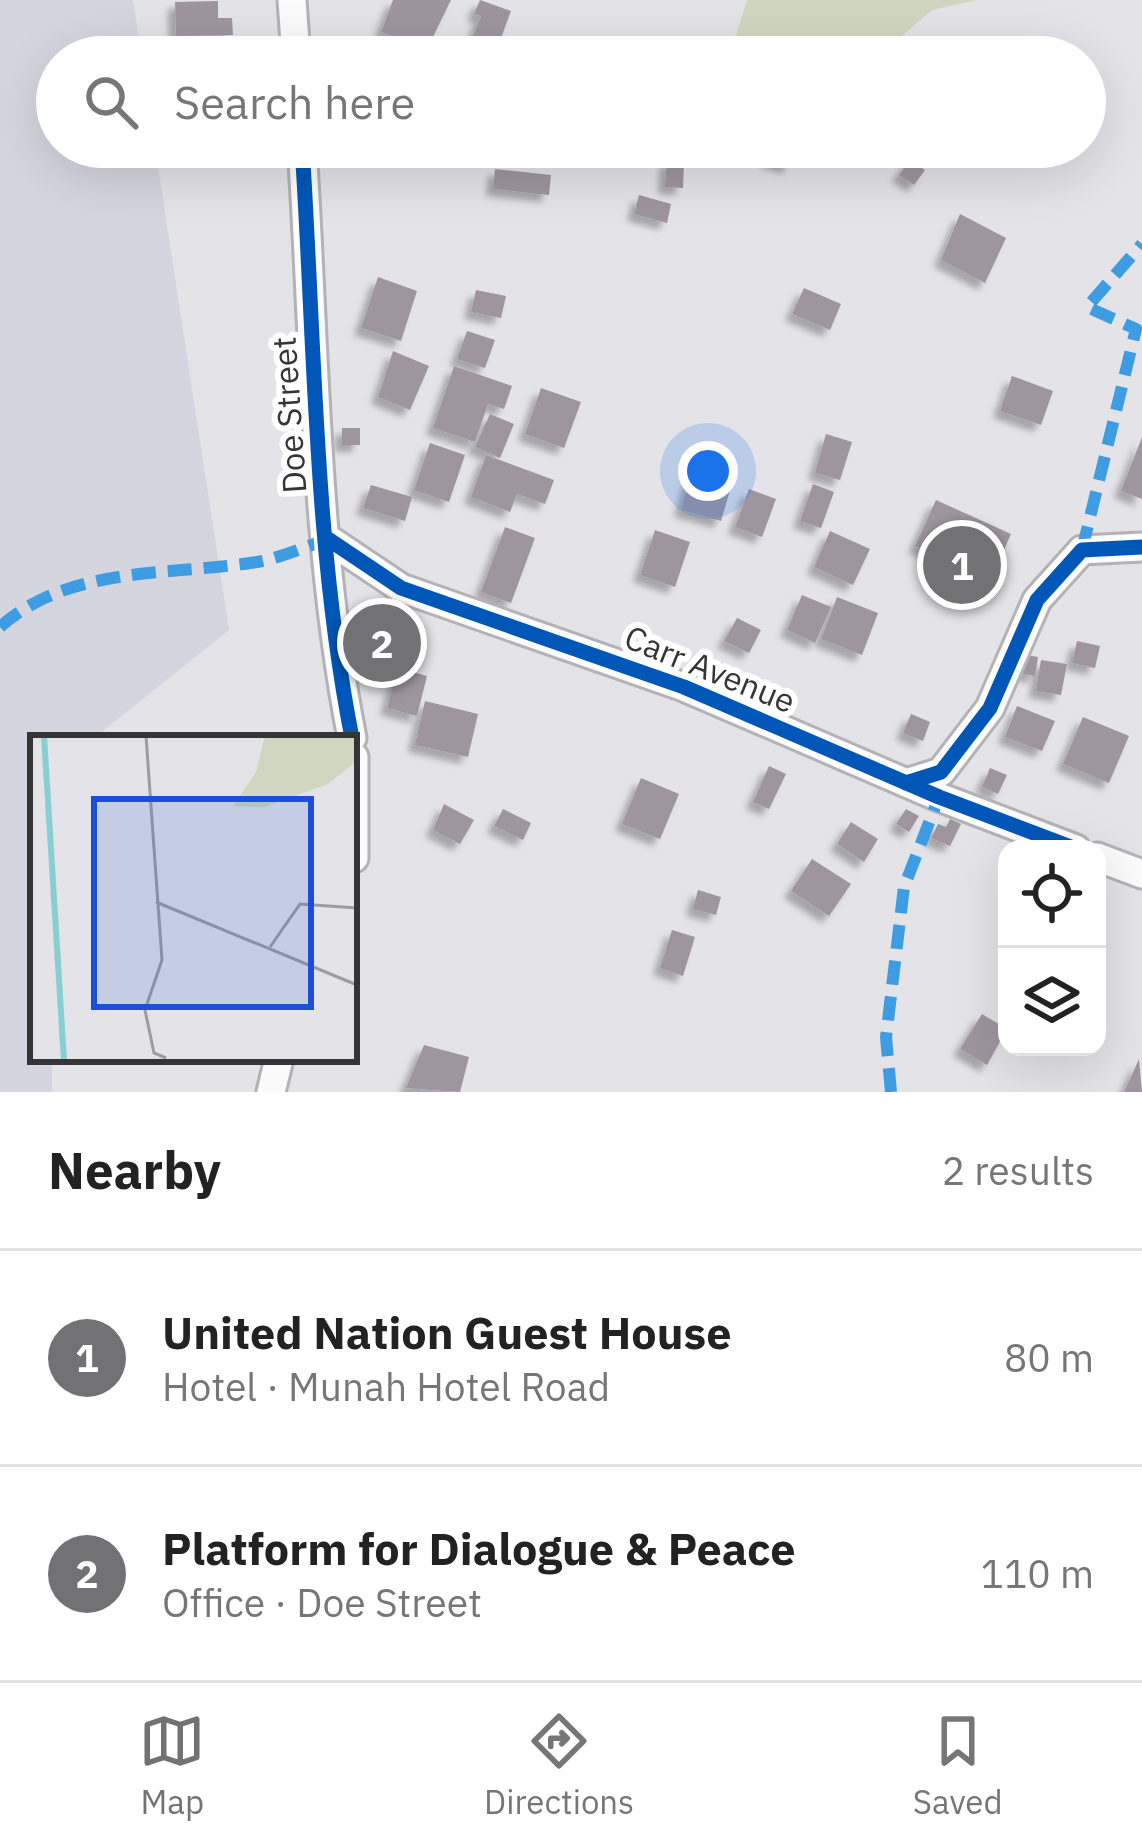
<!DOCTYPE html>
<meta charset="utf-8">
<style>
:root{--surface:#fff;--page:#f2f2f2;--text:#222;--muted:#767676;--line:#e0e0e0;--accent:#727275}
body{margin:0;font-family:"IBM Plex Sans",sans-serif;background:var(--page);color:var(--text)}
.controls{position:absolute;right:36px;bottom:36px;display:grid;overflow:hidden;border-radius:24px;box-shadow:0 12px 48px #0002}
.controls button{width:108px;height:108px;display:grid;place-items:center;padding:0;border:0;border-bottom:3px solid var(--line);background:var(--surface);color:var(--text);font:60px sans-serif}
.you{position:absolute;left:708px;top:471px;width:42px;height:42px;margin:-30px;border:9px solid #fff;border-radius:50%;background:#1a73e8;box-shadow:0 0 0 18px #1a73e833}
.badge{display:grid;place-items:center;width:78px;height:78px;border-radius:50%;background:var(--accent);color:#fff;font-size:39px;font-weight:700}
.pin{position:absolute;translate:-50% -50%;border:6px solid #fff;box-shadow:0 3px 12px #0006}
.list{margin:0;padding:0;list-style:none}
h2{display:flex;justify-content:space-between;align-items:center;height:156px;margin:0;padding:0 48px;font-size:51px}
h2 small{font-size:39px;font-weight:400;color:var(--muted)}
.list li{display:grid;grid-template-columns:78px 1fr auto;gap:36px;align-items:center;box-sizing:border-box;height:216px;padding:0 48px;border-top:3px solid var(--line)}
.list b{display:block;font-size:45px;white-space:nowrap}
.list p{margin:0;font-size:39px;white-space:nowrap;color:var(--muted)}
.list em{font-size:39px;font-style:normal;color:var(--muted)}
.icon{flex:none;width:66px;height:66px;fill:none;stroke:currentColor;stroke-width:2;stroke-linecap:round;stroke-linejoin:round}
.map{position:relative;flex:none;width:1142px;height:1092px;overflow:hidden}
.search{position:absolute;background:var(--surface);box-shadow:0 12px 48px #0002;left:36px;right:36px;top:36px;height:132px;display:flex;align-items:center;gap:30px;box-sizing:border-box;padding:0 42px;border-radius:66px;color:var(--muted);font-size:45px}
.sheet{height:588px;background:var(--surface)}
nav{display:flex;justify-content:space-around;align-items:center;box-sizing:border-box;height:168px;border-top:3px solid var(--line);background:var(--surface);font-size:33px;color:var(--muted)}
nav a{display:grid;justify-items:center;gap:6px}
nav .on{color:var(--accent)}
.map>svg:first-child{display:block}
.built{fill:#d5d5df}
.green{fill:#d0d6bf}
.building{fill:#9f959f;filter:url(#shadow)}
.lines{fill:none;stroke-linecap:round;stroke-linejoin:round}
.minor-casing{stroke:#b3b3b6;stroke-width:33}
.minor{stroke:#fbfbfc;stroke-width:27}
.quiet{stroke:#3e9de2;stroke-width:12;stroke-dasharray:24 12;stroke-linecap:butt}
.cycleway-casing{stroke:#fff;stroke-width:22}
.cycleway{stroke:#0057b8;stroke-width:15}
.labels{text-anchor:middle;stroke-width:12;stroke-linejoin:round;paint-order:stroke}
.street-label{font-size:33px;fill:#353537;stroke:#fff}
.inset-river{fill:none;stroke:#88cfd3;stroke-width:6}
.inset-road{fill:none;stroke:#9d9da1;stroke-width:3}
.view{fill:#1d4ed8;fill-opacity:0.15;stroke:#1d4ed8;stroke-width:6}
.inset-edge{fill:none;stroke:#353537;stroke-width:6}
</style>
<div class="map">
<svg width="1142" height="1092" viewBox="0 0 1142 1092">
<defs>
<filter id="shadow"><feDropShadow dx="-7" dy="7" stdDeviation="3" flood-color="#0004"/></filter>
</defs>
<rect width="100%" height="100%" fill="#e3e3e8"/>
<!-- built -->
<path class="built" d="M 0,0 L 133,0 L 142,57 L 57,57 L 57,147 L 155,147 L 229,630 L 94,738 L 33,738 L 33,1059 L 52,1059 L 52,1092 L 0,1092 Z"/>
<!-- green -->
<path class="green" d="M 747,0 L 977,0 L 932,10 L 896,41 L 788,50 L 735,38 Z"/>
<!-- building -->
<path class="building" d="M 393,0 L 451,0 L 427,49 L 381,32 Z
M 480,0 L 511,11 L 498,46 L 473,36 L 481,16 L 474,14 Z
M 218,1 L 218,18 L 232,18 L 233,35 L 176,36 L 175,2 Z
M 535,43 L 569,53 L 568,57 L 530,57 Z
M 771,147 L 796,147 L 789,167 L 767,159 Z
M 667,160 L 684,161 L 683,188 L 665,187 Z
M 909,160 L 925,170 L 914,185 L 899,175 Z
M 495,169 L 551,175 L 549,195 L 493,189 Z
M 639,195 L 671,204 L 667,223 L 634,214 Z
M 960,214 L 1006,238 L 985,283 L 941,260 Z
M 378,277 L 417,291 L 401,341 L 361,328 Z
M 804,288 L 841,304 L 830,330 L 792,314 Z
M 476,290 L 506,296 L 501,318 L 471,312 Z
M 467,331 L 495,340 L 485,368 L 457,359 Z
M 393,351 L 429,366 L 410,410 L 378,397 Z
M 454,366 L 512,386 L 504,409 L 488,404 L 475,442 L 433,428 Z
M 1012,376 L 1053,391 L 1041,425 L 1000,411 Z
M 541,388 L 581,402 L 564,448 L 525,434 Z
M 490,414 L 514,424 L 500,458 L 475,447 Z
M 342,428 L 360,428 L 360,445 L 342,445 Z
M 826,434 L 852,442 L 840,480 L 815,473 Z
M 1142,437 L 1142,499 L 1121,491 Z
M 430,443 L 465,455 L 449,502 L 414,490 Z
M 486,455 L 554,480 L 545,504 L 517,494 L 510,512 L 471,497 Z
M 690,476 L 731,487 L 721,521 L 681,510 Z
M 813,484 L 834,492 L 821,528 L 800,521 Z
M 371,485 L 412,497 L 405,521 L 363,508 Z
M 749,489 L 776,499 L 762,537 L 735,527 Z
M 936,500 L 1011,534 L 994,572 L 953,553 L 949,561 L 915,546 Z
M 505,527 L 535,538 L 511,603 L 481,592 Z
M 655,530 L 690,542 L 675,587 L 640,575 Z
M 830,531 L 870,549 L 853,585 L 814,567 Z
M 802,595 L 831,607 L 815,643 L 787,630 Z
M 837,597 L 878,613 L 862,655 L 821,639 Z
M 737,618 L 761,630 L 749,653 L 724,641 Z
M 375,633 L 419,640 L 415,665 L 371,657 Z
M 1077,641 L 1100,646 L 1095,668 L 1072,663 Z
M 1026,655 L 1038,657 L 1035,676 L 1023,674 Z
M 1041,660 L 1067,664 L 1061,695 L 1036,691 Z
M 398,668 L 427,676 L 417,716 L 387,708 Z
M 425,701 L 478,714 L 468,757 L 415,745 Z
M 1017,706 L 1055,721 L 1042,751 L 1005,737 Z
M 911,714 L 930,722 L 923,741 L 903,733 Z
M 1083,717 L 1129,736 L 1109,783 L 1063,764 Z
M 769,766 L 786,774 L 769,809 L 753,802 Z
M 990,768 L 1007,775 L 998,794 L 982,787 Z
M 641,778 L 679,794 L 660,839 L 622,824 Z
M 444,804 L 474,820 L 460,844 L 433,830 Z
M 503,809 L 531,823 L 523,840 L 494,826 Z
M 906,809 L 919,816 L 909,832 L 896,824 Z
M 950,819 L 961,824 L 950,846 L 931,838 L 938,824 L 946,827 Z
M 851,822 L 878,839 L 864,862 L 837,844 Z
M 812,859 L 851,884 L 829,916 L 791,891 Z
M 698,890 L 721,897 L 716,915 L 693,909 Z
M 672,930 L 695,937 L 683,976 L 660,968 Z
M 982,1014 L 1007,1029 L 987,1065 L 960,1049 Z
M 424,1045 L 469,1057 L 460,1092 L 406,1088 Z
M 1139,1059 L 1142,1092 L 1124,1092 Z"/>
<g class="lines">
<defs>
<path id="minor" d="M 292,0 L 296,57
M 302,147 C 315,343 314,545 352,738
M 328,539 L 401,588 L 684,687 L 939,797 L 1076,849
M 354,757 L 354,858
M 906,783 L 941,772 L 990,708 L 1037,600 L 1082,550 L 1142,547
M 1097,857 L 1142,874
M 271,1092 L 279,1059"/>
</defs>
<!-- minor casing -->
<use href="#minor" class="minor-casing"/>
<!-- minor -->
<use href="#minor" class="minor"/>
<!-- quiet -->
<path class="quiet" d="M 1082,550 L 1136,329 L 1087,307 L 1142,244
M 0,627 C 70,565 169,576 257,562 C 280,558 305,547 328,539
M 891,1092 L 886,1037 L 904,887 L 939,797"/>
<defs>
<path id="cycleway" d="M 302,147 C 315,343 314,545 352,738
M 328,539 L 401,588 L 684,687 L 939,797 L 1076,849
M 906,783 L 941,772 L 990,708 L 1037,600 L 1082,550 L 1142,547"/>
</defs>
<!-- cycleway casing -->
<use href="#cycleway" class="cycleway-casing"/>
<!-- cycleway -->
<use href="#cycleway" class="cycleway"/>
</g>
<g class="labels">
<!-- street labels -->
<g class="street-label">
<text transform="translate(289 415) rotate(-94)" y="12">Doe Street</text>
<text transform="translate(710 669) rotate(22)" y="12">Carr Avenue</text>
</g>
</g>
<!-- overview -->
<g transform="translate(30 735)">
<rect width="327" height="327" fill="#e3e3e8"/>
<path d="M 235,1 L 327,1 L 327,26 L 298,49 L 234,72 L 203,71 L 226,37 Z" fill="#d0d6bf"/>
<path class="inset-river" d="M 14,1 L 34,326"/>
<path class="inset-road" d="M 116,1 L 132,225 L 115,275 L 124,318 L 136,323M 126,167 L 327,250M 240,212 L 270,169 L 327,173"/>
<path class="view" d="M 64,64 L 281,64 L 281,272 L 64,272 Z"/>
<rect width="327" height="327" class="inset-edge"/>
</g>
</svg>
<div class="controls">
<button><svg class="icon" aria-label="locate" viewBox="0 0 24 24"><circle cx="12" cy="12" r="6"/><path d="M12 2v4M12 18v4M2 12h4M18 12h4"/></svg></button>
<button><svg class="icon" aria-label="layers" viewBox="0 0 24 24"><path d="M12 4l9 5-9 5-9-5zM3 14l9 5 9-5"/></svg></button>
</div>
<div class="you"></div>
<div class="pin badge" style="left:962px;top:565px">1</div>
<div class="pin badge" style="left:382px;top:643px">2</div>
<div class="search"><svg class="icon" aria-label="search" viewBox="0 0 24 24"><circle cx="10" cy="10" r="6"/><path d="M15 15l6 6"/></svg>Search here</div>
</div>
<section class="sheet">
<h2>Nearby<small>2 results</small></h2>
<ul class="list">
<li><span class="badge">1</span><div><b>United Nation Guest House</b><p>Hotel · Munah Hotel Road</p></div><em>80 m</em></li>
<li><span class="badge">2</span><div><b>Platform for Dialogue &amp; Peace</b><p>Office · Doe Street</p></div><em>110 m</em></li>
</ul>
</section>
<nav>
<a class="on"><svg class="icon" aria-label="map" viewBox="0 0 24 24"><path d="M3 6l6-2 6 2 6-2v14l-6 2-6-2-6 2zM9 4v14M15 6v14"/></svg>Map</a>
<a><svg class="icon" aria-label="directions" viewBox="0 0 24 24"><path d="M12 3l9 9-9 9-9-9zM9 14v-3h6M13 9l2 2-2 2"/></svg>Directions</a>
<a><svg class="icon" aria-label="saved" viewBox="0 0 24 24"><path d="M7 4h10v16l-5-4-5 4z"/></svg>Saved</a>
</nav>
